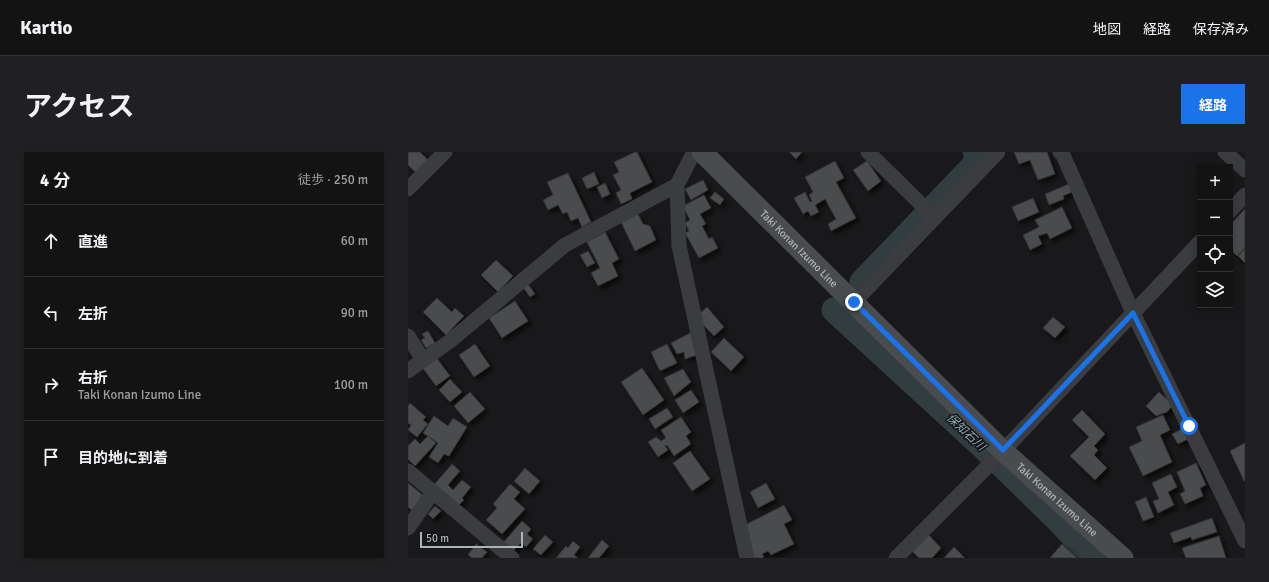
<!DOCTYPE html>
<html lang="ja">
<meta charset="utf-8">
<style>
:root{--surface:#131314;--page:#202022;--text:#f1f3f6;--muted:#9d9ea0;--line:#323234;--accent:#1a73e8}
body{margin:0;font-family:Signika,"Noto Sans JP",sans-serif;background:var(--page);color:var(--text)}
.controls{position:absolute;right:12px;top:12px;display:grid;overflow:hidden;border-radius:0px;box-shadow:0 2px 10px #0003}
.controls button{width:36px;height:36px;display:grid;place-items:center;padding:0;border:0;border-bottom:1px solid var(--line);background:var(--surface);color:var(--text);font:20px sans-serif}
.scale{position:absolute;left:12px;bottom:10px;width:103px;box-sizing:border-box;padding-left:4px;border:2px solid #acb4b9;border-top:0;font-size:11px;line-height:14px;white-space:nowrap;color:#acb4b9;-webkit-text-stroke:3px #141416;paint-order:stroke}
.stop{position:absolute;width:12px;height:12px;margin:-9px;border:3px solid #1a73e8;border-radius:50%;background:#fff}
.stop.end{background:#1a73e8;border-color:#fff;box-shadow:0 1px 4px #0008}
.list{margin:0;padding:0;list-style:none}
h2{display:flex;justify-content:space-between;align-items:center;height:52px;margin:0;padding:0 16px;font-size:17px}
h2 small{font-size:13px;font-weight:400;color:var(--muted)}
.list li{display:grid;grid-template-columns:26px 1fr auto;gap:12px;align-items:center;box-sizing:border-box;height:72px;padding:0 16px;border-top:1px solid var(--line)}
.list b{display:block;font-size:15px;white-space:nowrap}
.list p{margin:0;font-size:13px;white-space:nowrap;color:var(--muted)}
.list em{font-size:13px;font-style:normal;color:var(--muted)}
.icon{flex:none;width:22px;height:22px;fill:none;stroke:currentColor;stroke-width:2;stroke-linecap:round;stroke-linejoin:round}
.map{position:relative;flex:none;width:837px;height:406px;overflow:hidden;border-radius:0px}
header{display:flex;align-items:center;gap:24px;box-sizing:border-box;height:56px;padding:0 20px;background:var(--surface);border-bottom:1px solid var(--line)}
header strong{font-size:19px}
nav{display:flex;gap:22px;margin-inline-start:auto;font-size:14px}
.intro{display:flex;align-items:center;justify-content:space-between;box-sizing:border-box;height:96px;padding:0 24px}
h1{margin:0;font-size:28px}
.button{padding:10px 18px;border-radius:0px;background:var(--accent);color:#fff;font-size:14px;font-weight:700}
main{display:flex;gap:24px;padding:0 24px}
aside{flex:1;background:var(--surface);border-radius:0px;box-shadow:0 2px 10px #0003}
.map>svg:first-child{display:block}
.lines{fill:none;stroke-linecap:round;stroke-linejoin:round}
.river{stroke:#323d40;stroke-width:25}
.building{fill:#484b4d;stroke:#333436;filter:url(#shadow)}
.street{stroke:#3a3c3f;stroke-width:15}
.secondary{stroke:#484c4f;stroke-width:21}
.route{stroke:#1a73e8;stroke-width:5}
.labels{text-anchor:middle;stroke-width:3;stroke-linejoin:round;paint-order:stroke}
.street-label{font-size:11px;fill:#acb4b9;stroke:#141416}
.water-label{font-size:12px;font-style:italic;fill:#87a8b0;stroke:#141416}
</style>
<header>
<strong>Kartio</strong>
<nav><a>地図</a><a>経路</a><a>保存済み</a></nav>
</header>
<div class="intro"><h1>アクセス</h1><a class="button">経路</a></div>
<main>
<aside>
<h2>4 分<small>徒歩 · 250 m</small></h2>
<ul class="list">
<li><svg class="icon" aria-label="ahead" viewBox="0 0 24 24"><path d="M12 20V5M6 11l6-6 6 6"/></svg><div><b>直進</b></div><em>60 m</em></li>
<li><svg class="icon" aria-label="left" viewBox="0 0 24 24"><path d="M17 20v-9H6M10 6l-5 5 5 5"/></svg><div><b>左折</b></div><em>90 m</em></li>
<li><svg class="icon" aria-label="right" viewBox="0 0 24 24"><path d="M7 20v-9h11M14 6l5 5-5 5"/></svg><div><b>右折</b><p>Taki Konan Izumo Line</p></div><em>100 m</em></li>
<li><svg class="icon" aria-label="arrive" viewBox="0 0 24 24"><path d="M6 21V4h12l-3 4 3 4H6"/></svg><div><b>目的地に到着</b></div></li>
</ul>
</aside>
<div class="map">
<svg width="837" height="406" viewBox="0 0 837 406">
<defs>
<filter id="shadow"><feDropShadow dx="3.5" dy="3.5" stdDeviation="2" flood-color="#0009"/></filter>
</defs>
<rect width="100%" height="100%" fill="#19191b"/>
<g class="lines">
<!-- river -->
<path class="river" d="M 454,130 L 573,6 L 567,0
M 426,158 L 573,293 L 652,370 L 685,406"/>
</g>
<!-- building -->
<path class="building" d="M 0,0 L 12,0 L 20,8 L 8,21 L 0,13 Z
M 227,0 L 229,0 L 244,30 L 222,41 L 224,47 L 213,52 L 208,41 L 213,38 L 205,23 L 211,20 L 206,10 Z
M 381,0 L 394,0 L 388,7 Z
M 606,0 L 639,0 L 647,22 L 630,28 L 622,8 L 611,12 Z
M 427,9 L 436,26 L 428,30 L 448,66 L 423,79 L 420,72 L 428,67 L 417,47 L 407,53 L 411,60 L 403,64 L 400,59 L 395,62 L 386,46 L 397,40 L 402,50 L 404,49 L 401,43 L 405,40 L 397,25 Z
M 459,9 L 473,29 L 460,39 L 445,18 Z
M 186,20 L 191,32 L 179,37 L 174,26 Z
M 160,21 L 183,70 L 174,75 L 170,66 L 163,69 L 159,60 L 155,62 L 150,53 L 140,58 L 135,48 L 145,43 L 139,30 Z
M 295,28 L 300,38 L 283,48 L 277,37 Z
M 197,31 L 202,42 L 194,46 L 189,35 Z
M 661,32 L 664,40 L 655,44 L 656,47 L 641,53 L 637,42 Z
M 307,40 L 316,47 L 312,53 L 302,46 Z
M 296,43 L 303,56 L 292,62 L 298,72 L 294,74 L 301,87 L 304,85 L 310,96 L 291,106 L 277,81 L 281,79 L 277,71 L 282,68 L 275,54 Z
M 625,46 L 631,60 L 610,69 L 604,55 Z
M 654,55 L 664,76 L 642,87 L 639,81 L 630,84 L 634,92 L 622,98 L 615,83 L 631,75 L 627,68 Z
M 837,57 L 837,96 L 829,104 L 822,97 L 822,73 Z
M 230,62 L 235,72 L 242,74 L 248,88 L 227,99 L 213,70 Z
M 197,80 L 211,107 L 204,111 L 210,124 L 190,134 L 183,121 L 192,116 L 179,90 Z
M 837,97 L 837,111 L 830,104 Z
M 180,99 L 187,111 L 179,115 L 172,103 Z
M 88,108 L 105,124 L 90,140 L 73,123 Z
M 120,132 L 127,142 L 122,145 L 115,135 Z
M 29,146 L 44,160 L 47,156 L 56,164 L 38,183 L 15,160 Z
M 107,149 L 120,169 L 94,186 L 81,166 Z
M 299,155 L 316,175 L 306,184 L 288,165 Z
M 645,165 L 657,175 L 647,186 L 635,176 Z
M 20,179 L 27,191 L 18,196 L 13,188 L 17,186 L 14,182 Z
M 284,180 L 289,203 L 277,207 L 276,200 L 269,202 L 263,191 Z
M 316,186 L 336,205 L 323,219 L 303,200 Z
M 67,192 L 82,214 L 66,225 L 51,203 Z
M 259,192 L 269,211 L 252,219 L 243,200 Z
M 28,205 L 42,224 L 28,234 L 14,215 Z
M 234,216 L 256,248 L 235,263 L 213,230 Z
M 275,217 L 283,230 L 266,244 L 256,226 Z
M 42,227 L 54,240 L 42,250 L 31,238 Z
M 283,238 L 291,250 L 275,261 L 267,248 Z
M 62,240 L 77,257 L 60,271 L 46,254 Z
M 751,240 L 765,253 L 759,260 L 748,264 L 738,254 Z
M 2,251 L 18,265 L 15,268 L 20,272 L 9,285 L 0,278 L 3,273 L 0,271 L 0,254 Z
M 259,256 L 265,265 L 247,277 L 241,267 Z
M 674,258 L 697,282 L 686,294 L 690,298 L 686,303 L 699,316 L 687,328 L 662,304 L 681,285 L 664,268 Z
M 755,263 L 762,278 L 752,283 L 764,310 L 735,324 L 721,295 L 734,289 L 728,275 Z
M 26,264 L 40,274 L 45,266 L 59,275 L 41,304 L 36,302 L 30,311 L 21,305 L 30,291 L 15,281 Z
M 273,265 L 283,280 L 278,284 L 283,292 L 266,304 L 259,293 L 257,294 L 260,298 L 250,305 L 240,290 L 248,285 L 253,289 L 258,286 L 253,278 Z
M 774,277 L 780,287 L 770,292 L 764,282 Z
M 20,284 L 28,291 L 7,314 L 0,307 L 0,294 L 7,287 L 12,292 Z
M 837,291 L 837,329 L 836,329 L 822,299 Z
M 282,299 L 302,327 L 284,339 L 265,311 Z
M 788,311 L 798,333 L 792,336 L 795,344 L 777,352 L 772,342 L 777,339 L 769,320 Z
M 44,312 L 52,319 L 40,333 L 45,338 L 54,328 L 63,335 L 54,346 L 56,348 L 49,355 L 25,334 Z
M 117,316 L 132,329 L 121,342 L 106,329 Z
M 763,322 L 769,335 L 760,340 L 766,353 L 750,361 L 745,349 L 751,347 L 744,331 Z
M 0,331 L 16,344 L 4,358 L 0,355 Z
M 358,331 L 367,347 L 350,356 L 342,340 Z
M 102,332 L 112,340 L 106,347 L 117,357 L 94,382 L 78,368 L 89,356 L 85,352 Z
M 738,345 L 746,365 L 735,369 L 727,350 Z
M 376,353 L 384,368 L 376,372 L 386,392 L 363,403 L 360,399 L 354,402 L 356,405 L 354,406 L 342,406 L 337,373 Z
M 27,354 L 33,359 L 25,367 L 20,362 Z
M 804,366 L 809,380 L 784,388 L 783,385 L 766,391 L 762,381 Z
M 114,369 L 123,377 L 119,382 L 125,387 L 118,395 L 113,391 L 104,400 L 95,391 Z
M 520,382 L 533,396 L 524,406 L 511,406 L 503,398 Z
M 137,383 L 145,390 L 133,403 L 125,397 Z
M 811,384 L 818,406 L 778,406 L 774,396 Z
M 194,388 L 201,394 L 191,406 L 180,406 Z
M 165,389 L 172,395 L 166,403 L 170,406 L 148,406 L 158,394 L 160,396 Z
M 68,392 L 79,400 L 74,406 L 64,406 L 60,403 Z
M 654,392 L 669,406 L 642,406 Z
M 546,395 L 557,406 L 536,406 Z"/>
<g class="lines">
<!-- street -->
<path class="street" d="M 286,0 L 269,33 L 271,94 L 339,406
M 460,0 L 527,66
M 652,0 L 655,3 L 725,161 L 837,389
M 817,0 L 837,18
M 0,37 L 37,0
M 822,59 L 837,43
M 446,150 L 590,0
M 0,184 L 15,208
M 0,219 L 42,189 L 157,93 L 269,33
M 0,319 L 104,406
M 0,376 L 25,340
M 488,406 L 595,299 L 792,90"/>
<!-- secondary -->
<path class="secondary" id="s1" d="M 294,0 L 595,299 L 715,406"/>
</g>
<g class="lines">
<!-- route -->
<path class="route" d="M 446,150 L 595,298 L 725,161 L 781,274"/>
</g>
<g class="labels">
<!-- street labels -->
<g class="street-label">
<text dy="4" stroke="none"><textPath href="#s1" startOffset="137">Taki Konan Izumo Line</textPath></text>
<text dy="4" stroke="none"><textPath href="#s1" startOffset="497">Taki Konan Izumo Line</textPath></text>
</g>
<!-- water labels -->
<g class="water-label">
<text transform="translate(558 280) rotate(43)" y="4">保知石川</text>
</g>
</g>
</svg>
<div class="controls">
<button>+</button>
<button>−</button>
<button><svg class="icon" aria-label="locate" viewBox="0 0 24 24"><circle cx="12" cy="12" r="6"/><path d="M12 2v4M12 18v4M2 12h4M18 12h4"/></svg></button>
<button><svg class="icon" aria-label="layers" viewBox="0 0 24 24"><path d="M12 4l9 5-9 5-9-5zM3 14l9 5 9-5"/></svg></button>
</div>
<div class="scale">50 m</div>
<div class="stop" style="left:781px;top:274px"></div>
<div class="stop end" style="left:446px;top:150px"></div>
</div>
</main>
